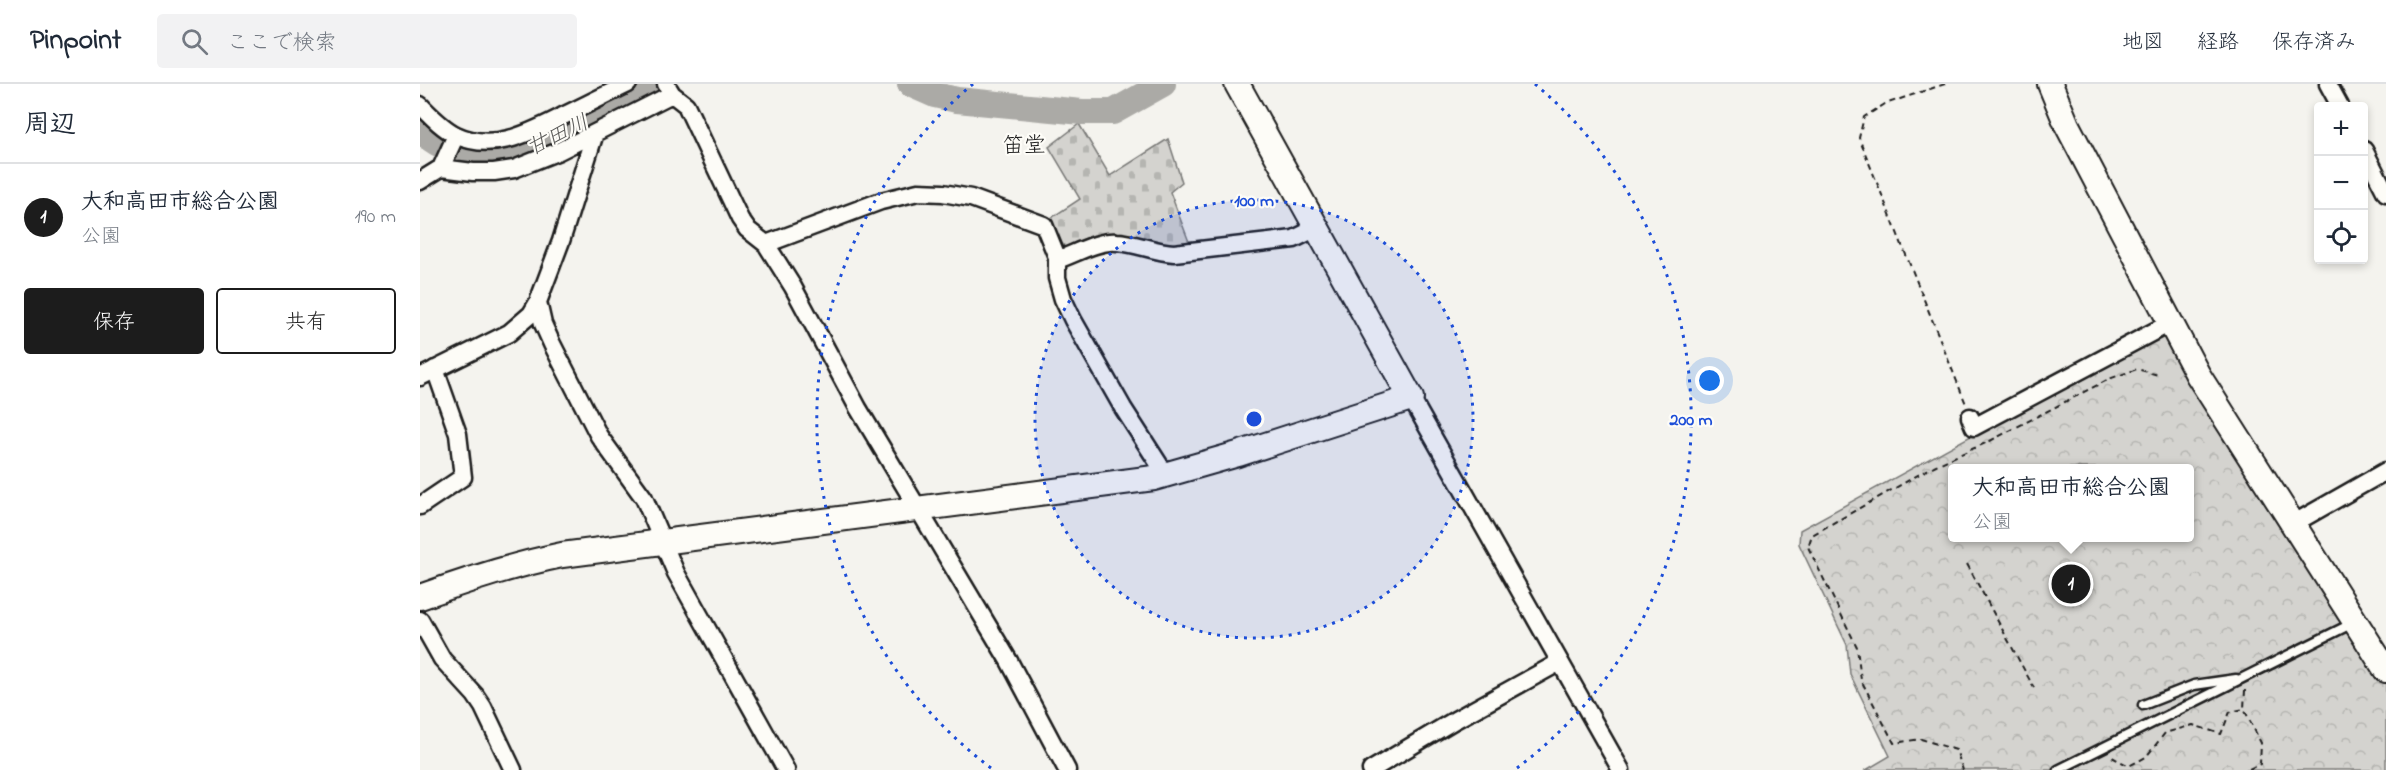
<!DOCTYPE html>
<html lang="ja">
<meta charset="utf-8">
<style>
:root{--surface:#fff;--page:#f2f2f3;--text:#1f2937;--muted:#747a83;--line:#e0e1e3;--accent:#1c1c1c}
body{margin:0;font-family:"Indie Flower","Klee One",sans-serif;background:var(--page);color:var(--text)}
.controls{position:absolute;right:18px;top:18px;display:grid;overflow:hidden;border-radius:6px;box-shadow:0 3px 9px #0003}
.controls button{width:54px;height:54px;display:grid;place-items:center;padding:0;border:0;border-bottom:2px solid var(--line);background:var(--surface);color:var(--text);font:30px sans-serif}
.you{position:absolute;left:1290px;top:297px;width:21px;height:21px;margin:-15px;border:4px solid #fff;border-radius:50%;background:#1a73e8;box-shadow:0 0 0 9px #1a73e833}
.badge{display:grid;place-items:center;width:39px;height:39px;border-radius:50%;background:var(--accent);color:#fff;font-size:20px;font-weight:700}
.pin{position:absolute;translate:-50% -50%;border:3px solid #fff;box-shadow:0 2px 6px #0006}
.popup{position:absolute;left:1528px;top:380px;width:246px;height:78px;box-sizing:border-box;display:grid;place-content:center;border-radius:6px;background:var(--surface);filter:drop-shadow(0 2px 4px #0005);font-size:20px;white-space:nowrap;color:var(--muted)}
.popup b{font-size:22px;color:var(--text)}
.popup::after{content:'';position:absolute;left:50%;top:100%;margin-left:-12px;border:12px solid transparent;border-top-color:var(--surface)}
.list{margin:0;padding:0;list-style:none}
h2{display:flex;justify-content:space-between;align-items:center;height:78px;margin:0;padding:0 24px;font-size:26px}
h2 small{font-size:20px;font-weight:400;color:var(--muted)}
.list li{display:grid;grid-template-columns:39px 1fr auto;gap:18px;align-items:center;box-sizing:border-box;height:108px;padding:0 24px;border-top:2px solid var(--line)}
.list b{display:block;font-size:22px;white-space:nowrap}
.list p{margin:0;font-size:20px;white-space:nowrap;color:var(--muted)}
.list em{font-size:20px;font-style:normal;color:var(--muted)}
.actions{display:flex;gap:12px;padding:18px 24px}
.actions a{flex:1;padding:14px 0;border:2px solid var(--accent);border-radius:6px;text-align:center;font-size:21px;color:var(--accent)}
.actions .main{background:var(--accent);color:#fff}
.icon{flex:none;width:33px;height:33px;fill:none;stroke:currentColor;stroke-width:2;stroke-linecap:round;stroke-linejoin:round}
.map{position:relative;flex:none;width:1966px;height:686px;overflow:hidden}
header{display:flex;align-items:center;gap:36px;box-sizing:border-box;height:84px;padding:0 30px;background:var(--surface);border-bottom:2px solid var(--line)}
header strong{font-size:28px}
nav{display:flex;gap:33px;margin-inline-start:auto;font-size:21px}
.search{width:420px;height:54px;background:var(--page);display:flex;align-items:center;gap:15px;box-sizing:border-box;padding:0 21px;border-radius:6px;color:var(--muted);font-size:22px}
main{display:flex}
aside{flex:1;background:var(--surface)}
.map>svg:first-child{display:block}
.cemetery{fill:url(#cemetery-stones);stroke:#787876;stroke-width:1.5}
.park{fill:url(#park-crowns);stroke:#787876;stroke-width:1.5;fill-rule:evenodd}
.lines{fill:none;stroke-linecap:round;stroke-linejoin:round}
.river{stroke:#abaaa6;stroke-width:26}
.lane-casing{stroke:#1c1c1c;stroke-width:13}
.street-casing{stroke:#1c1c1c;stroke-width:21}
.secondary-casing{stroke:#1c1c1c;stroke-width:28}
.path{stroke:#1c1c1c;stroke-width:2;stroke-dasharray:6 4.5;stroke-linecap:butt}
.lane{stroke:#fdfcf7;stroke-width:8}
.street{stroke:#fdfcf7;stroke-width:16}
.secondary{stroke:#fdfcf7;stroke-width:24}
.ring{fill:none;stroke:#1d4ed8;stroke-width:3;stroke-dasharray:3 6}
.labels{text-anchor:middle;stroke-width:4.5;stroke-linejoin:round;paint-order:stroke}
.water-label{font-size:22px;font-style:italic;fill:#5c5c5a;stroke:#fdfcf7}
.neighbourhood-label{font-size:22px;fill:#1c1c1c;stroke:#fdfcf7}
.centre{fill:#1d4ed8;stroke:#fdfcf7;stroke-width:3}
.ring-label{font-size:18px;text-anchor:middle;font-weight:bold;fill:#1d4ed8;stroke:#fdfcf7;stroke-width:4.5;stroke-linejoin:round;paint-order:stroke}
</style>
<header>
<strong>Pinpoint</strong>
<div class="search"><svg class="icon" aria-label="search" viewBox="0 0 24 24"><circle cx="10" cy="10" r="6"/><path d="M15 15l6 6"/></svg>ここで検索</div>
<nav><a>地図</a><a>経路</a><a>保存済み</a></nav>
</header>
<main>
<aside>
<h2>周辺<small></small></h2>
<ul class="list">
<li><span class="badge">1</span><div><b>大和高田市総合公園</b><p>公園</p></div><em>190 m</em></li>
</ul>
<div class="actions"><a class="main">保存</a><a>共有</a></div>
</aside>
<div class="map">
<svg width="1966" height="686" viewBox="0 0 1966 686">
<defs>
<pattern id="cemetery-stones" width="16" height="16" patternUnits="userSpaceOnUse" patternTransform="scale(1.5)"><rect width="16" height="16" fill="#d4d3cf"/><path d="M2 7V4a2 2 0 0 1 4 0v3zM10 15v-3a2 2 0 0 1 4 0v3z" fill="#b5b5b1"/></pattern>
<pattern id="park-crowns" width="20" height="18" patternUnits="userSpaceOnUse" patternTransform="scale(1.5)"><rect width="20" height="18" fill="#d4d3cf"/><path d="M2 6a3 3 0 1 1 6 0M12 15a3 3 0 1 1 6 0" fill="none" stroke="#b5b5b1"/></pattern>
</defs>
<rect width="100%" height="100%" fill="#f4f3ee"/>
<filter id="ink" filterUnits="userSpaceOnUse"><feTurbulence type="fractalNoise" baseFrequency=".0167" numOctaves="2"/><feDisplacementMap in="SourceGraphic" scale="12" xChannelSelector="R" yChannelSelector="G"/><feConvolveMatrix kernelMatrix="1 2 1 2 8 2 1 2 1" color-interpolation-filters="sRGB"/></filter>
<g filter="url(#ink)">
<!-- cemetery -->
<path class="cemetery" d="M 659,40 L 690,92 L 748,55 L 762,98 L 750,108 L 771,163 L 643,168 L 628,136 L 660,115 L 629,63 Z"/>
<!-- park -->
<path class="park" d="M 1747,244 L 1966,597 L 1966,686 L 1446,686 L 1470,672 L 1430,590 L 1427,561 L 1379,460 L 1380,446 ZM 1532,384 L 1770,384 L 1770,454 L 1532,454 Z"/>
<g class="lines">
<!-- river -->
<path class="river" d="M 490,0 L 515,11 L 537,16 L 662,28 L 693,28 L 743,0
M 0,47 C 78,114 164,32 238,0"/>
<defs>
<path id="lane" d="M 1723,621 L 1774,601 L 1816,595
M 1638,686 L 1933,539"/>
<path id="street" d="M 246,0 L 252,10 L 266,21 L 320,135 L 327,145 L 346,160 L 373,203 L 438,324 L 589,577 L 647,686
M 1908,0 L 1920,22
M 0,21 C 11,32 22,44 36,51 C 74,69 111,48 145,31 C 166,21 187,10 208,0
M 1944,66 L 1966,109
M 21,84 L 53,88 L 74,88 L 94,85 L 139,67 L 252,10
M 0,97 L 21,84 L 36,51
M 346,160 L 461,117 L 498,108 L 523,109 L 551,114 L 624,141 L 637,173 L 637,194 L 643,215 L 653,236 L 703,324 L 746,391
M 637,176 C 655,170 678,156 697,158 C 716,159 734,168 754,169 L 874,155 L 898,143
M 118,218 L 123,240 L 132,260 L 179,352 L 224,414 L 256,489 L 366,686
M 0,293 L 89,249 L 111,230 L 118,218 L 141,157 L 175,49
M 991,314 L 1201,686
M 1550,333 L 1554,343 L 1750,239
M 0,422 L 43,393 L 38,350 L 15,285
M 1871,441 L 1966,387
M 0,536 L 22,575 L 55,611 L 63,623 L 93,686
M 951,686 L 1035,636 L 1140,578"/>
<path id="secondary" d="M 1630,0 L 1647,41 L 1778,291 L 1966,586
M 0,513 C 47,496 93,481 142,471 L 734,394 L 818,370 L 991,314 L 817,0"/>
</defs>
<!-- lane casing -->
<use href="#lane" class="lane-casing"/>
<!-- street casing -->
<use href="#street" class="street-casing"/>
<!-- secondary casing -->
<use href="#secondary" class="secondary-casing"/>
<!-- path -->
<path class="path" d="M 1525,0 L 1465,20 L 1444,33 L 1439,54 L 1546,320
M 1547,480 L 1614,604
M 1825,606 L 1824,625 L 1841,659 L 1840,680 L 1827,686
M 1692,673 L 1709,682 L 1726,673 L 1745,649 L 1773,641 L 1801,650 L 1810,628 L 1824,625
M 1543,686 L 1536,666 L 1501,655 L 1474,659 L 1441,596 L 1437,563 L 1388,463 L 1392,451 L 1514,382 L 1570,357 L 1689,295 L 1717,285 L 1738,291"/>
<!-- lane -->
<use href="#lane" class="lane"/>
<!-- street -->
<use href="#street" class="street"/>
<!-- secondary -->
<use href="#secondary" class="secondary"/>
</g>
</g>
<!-- distance rings -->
<circle cx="834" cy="335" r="219" fill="#1d4ed8" fill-opacity=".12"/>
<g class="ring">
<circle cx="834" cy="335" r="219"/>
<path d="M571 684A437 437 0 0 1 553 0M1115 0A437 437 0 0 1 1097 684"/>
</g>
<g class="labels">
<!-- water labels -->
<g class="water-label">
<text transform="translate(137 50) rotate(-26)" y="8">甘田川</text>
</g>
<!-- neighbourhood labels -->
<g class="neighbourhood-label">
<text x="604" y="68">笛堂</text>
</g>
</g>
<circle cx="834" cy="335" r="9" class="centre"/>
<g class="ring-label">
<text x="834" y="122">100 m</text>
<text x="1271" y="341">200 m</text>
</g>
</svg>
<div class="controls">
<button>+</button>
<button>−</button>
<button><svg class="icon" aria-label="locate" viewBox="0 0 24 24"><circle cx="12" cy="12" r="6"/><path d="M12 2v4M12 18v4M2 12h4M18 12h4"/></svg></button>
</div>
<div class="you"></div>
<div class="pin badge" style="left:1651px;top:500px">1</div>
<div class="popup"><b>大和高田市総合公園</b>公園</div>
</div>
</main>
